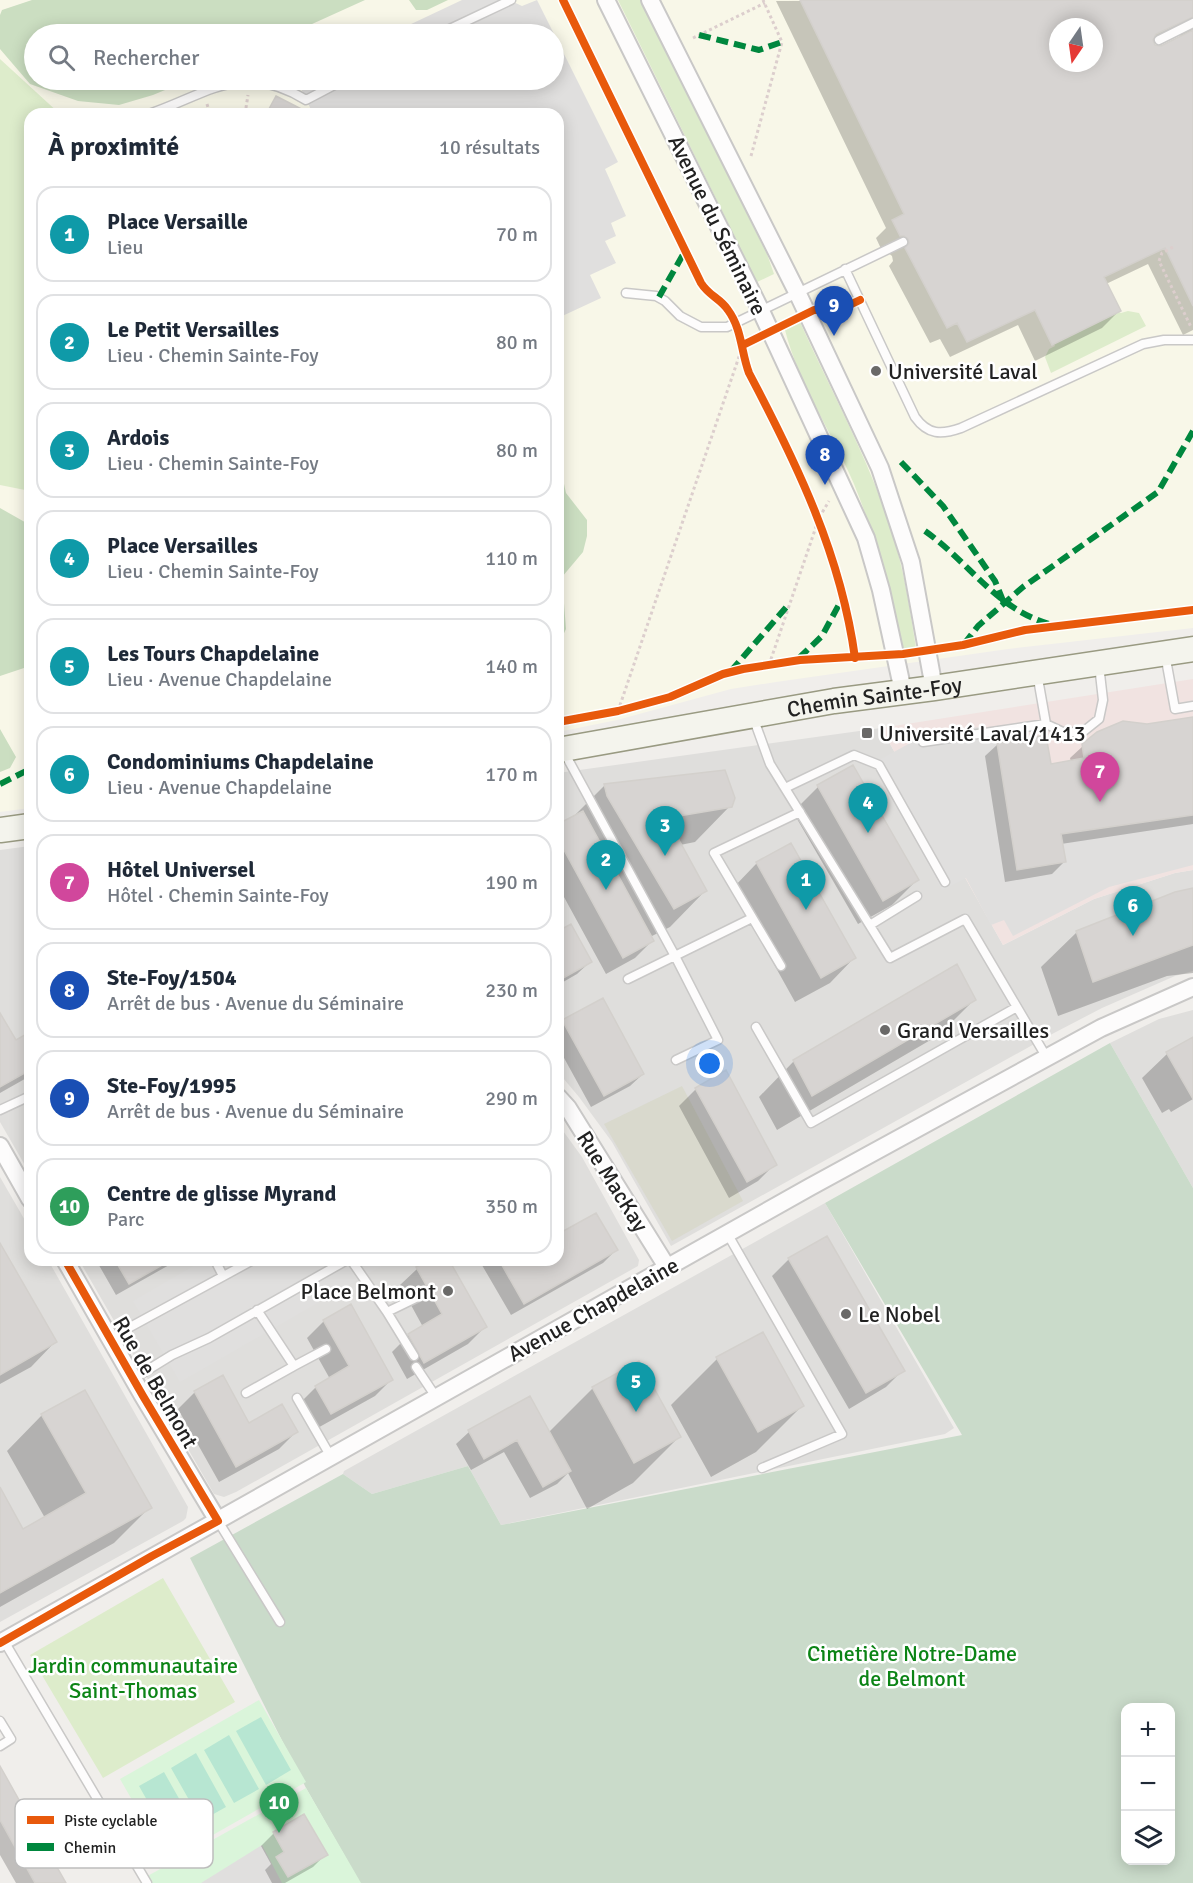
<!DOCTYPE html>
<html lang="fr">
<meta charset="utf-8">
<style>
:root{--surface:#fff;--page:#f6f6f7;--text:#1f2937;--muted:#747a83;--line:#e0e1e3;--accent:#111827}
body{margin:0;font-family:Signika,sans-serif;background:var(--page);color:var(--text)}
.controls{position:absolute;right:18px;bottom:18px;display:grid;overflow:hidden;border-radius:12px;box-shadow:0 3px 15px #0003}
.controls button{width:54px;height:54px;display:grid;place-items:center;padding:0;border:0;border-bottom:2px solid var(--line);background:var(--surface);color:var(--text);font:30px sans-serif}
.compass{position:absolute;left:1049px;top:18px;width:54px;height:54px;border-radius:50%;background:var(--surface);box-shadow:0 3px 15px #0003;rotate:193deg}
.you{position:absolute;left:710px;top:1064px;width:21px;height:21px;margin:-15px;border:4px solid #fff;border-radius:50%;background:#1a73e8;box-shadow:0 0 0 9px #1a73e833}
.badge{display:grid;place-items:center;width:39px;height:39px;border-radius:50%;background:var(--accent);color:#fff;font-size:20px;font-weight:700}
.pin{position:absolute;translate:-50% -50px;filter:drop-shadow(0 2px 3px #0008)}
.pin::after{content:'';position:absolute;top:32px;width:21px;height:18px;background:inherit;clip-path:polygon(0 0,100% 0,50% 100%)}
.list{margin:0;padding:0;list-style:none}
h2{display:flex;justify-content:space-between;align-items:center;height:78px;margin:0;padding:0 24px;font-size:26px}
h2 small{font-size:20px;font-weight:400;color:var(--muted)}
.list li{display:grid;grid-template-columns:39px 1fr auto;gap:18px;align-items:center;box-sizing:border-box;height:96px;margin:0 12px 12px;padding:0 12px;border:2px solid var(--line);border-radius:18px}
.list b{display:block;font-size:22px;white-space:nowrap}
.list p{margin:0;font-size:20px;white-space:nowrap;color:var(--muted)}
.list em{font-size:20px;font-style:normal;color:var(--muted)}
.icon{flex:none;width:33px;height:33px;fill:none;stroke:currentColor;stroke-width:2;stroke-linecap:round;stroke-linejoin:round}
.map{position:relative;flex:none;width:1193px;height:1883px;overflow:hidden}
.search{position:absolute;background:var(--surface);box-shadow:0 3px 15px #0003;left:24px;top:24px;width:540px;height:66px;display:flex;align-items:center;gap:15px;box-sizing:border-box;padding:0 21px;border-radius:33px;color:var(--muted);font-size:22px}
.panel{position:absolute;background:var(--surface);box-shadow:0 3px 15px #0003;left:24px;top:108px;width:540px;height:1158px;border-radius:18px}
.map>svg:first-child{display:block}
.residential{fill:#dfdedc}
.commercial{fill:#f1e3e1}
.education{fill:#f8f7e8;fill-rule:evenodd}
.construction{fill:#d9d9cd}
.grass{fill:#ddeccb}
.forest{fill:#cbdec1}
.cemetery{fill:#cadbca;fill-rule:evenodd}
.park{fill:#daf5da}
.pitch{fill:#b7e6d2}
.parking{fill:#e0dfde}
.shadow{fill:#0003;fill-rule:evenodd}
.building{fill:#d7d4d2;stroke:#d3d0cc;stroke-width:1.5;fill-rule:evenodd}
.lines{fill:none;stroke-linecap:round;stroke-linejoin:round}
.service-casing{stroke:#c9c8c7;stroke-width:11}
.minor-casing{stroke:#c9c8c7;stroke-width:20}
.secondary-casing{stroke:#999a82;stroke-width:27}
.path{stroke:#dccecd;stroke-width:3;stroke-dasharray:3 3;stroke-linecap:butt}
.service{stroke:#fdfcfc;stroke-width:8}
.minor{stroke:#fdfcfc;stroke-width:16}
.secondary{stroke:#f4f4ed;stroke-width:24}
.quiet{stroke:#00873e;stroke-width:6;stroke-dasharray:12 6;stroke-linecap:butt}
.cycleway-casing{stroke:#fff;stroke-width:11}
.cycleway{stroke:#e8590c;stroke-width:8}
.poi-dot{fill:#6a6968;stroke:#fff;stroke-width:2}
.labels{text-anchor:middle;stroke-width:5;stroke-linejoin:round;paint-order:stroke}
.street-label{font-size:22px;fill:#222;stroke:#fff}
.poi-label{font-size:22px;fill:#222;stroke:#fff;text-anchor:start}
.park-label{font-size:22px;fill:#0c8416;stroke:#fff}
.key{fill:#fff;stroke:#bdbdbd;stroke-width:1.5}
.key-label{font-size:16px;fill:#222}
</style>
<div class="map">
<svg width="1193" height="1883" viewBox="0 0 1193 1883">
<rect width="100%" height="100%" fill="#f0eeeb"/>
<!-- residential -->
<path class="residential" d="M 881,728 L 1003,945 L 1094,899 L 1175,873 L 1193,870 L 1193,971 L 1175,976 L 1102,1008 L 1054,1033 L 671,1246 L 612,1142 L 579,1097 L 558,1072 L 558,773 Z
M 30,846 L 30,1174 L 0,1122 L 0,850 Z
M 1193,1010 L 1193,1188 L 1110,1043 L 1159,1019 Z
M 558,1124 L 582,1157 L 639,1260 L 638,1266 L 236,1492 L 224,1497 L 214,1494 L 79,1260 L 558,1260 Z
M 0,1177 L 30,1229 L 30,1260 L 48,1260 L 188,1507 L 186,1518 L 183,1521 L 0,1622 Z
M 825,1203 L 954,1428 L 945,1434 L 501,1525 L 468,1466 L 372,1494 L 343,1474 L 344,1471 Z"/>
<!-- commercial -->
<path class="commercial" d="M 1193,679 L 1193,870 L 1175,873 L 1094,899 L 1003,945 L 881,728 Z"/>
<!-- education -->
<path class="education" d="M 0,0 L 1193,0 L 1193,628 L 1008,649 L 776,682 L 731,689 L 617,720 L 558,732 L 558,114 L 30,114 L 30,808 L 0,812 ZM 1058,27 L 1094,27 L 1094,63 L 1058,63 ZM 34,34 L 554,34 L 554,80 L 34,80 Z"/>
<!-- construction -->
<path class="construction" d="M 682,1086 L 743,1201 L 672,1241 L 604,1124 Z"/>
<!-- grass -->
<path class="grass" d="M 618,0 L 641,0 L 767,254 L 774,274 L 757,282 Z
M 0,59 L 60,114 L 30,114 L 30,491 L 0,485 Z
M 1128,311 L 1139,313 L 1146,326 L 1051,373 L 1045,357 L 1049,349 L 1055,346 L 1054,344 L 1119,312 L 1121,313 Z
M 800,322 C 831,391 869,459 892,532 C 904,570 910,609 916,648 L 904,651 C 891,594 876,538 854,484 C 832,432 799,385 785,330 Z
M 163,1578 L 235,1702 L 103,1778 L 30,1655 Z"/>
<!-- forest -->
<path class="forest" d="M 32,0 L 365,0 L 290,34 L 34,34 L 34,80 L 189,80 L 153,95 L 119,105 L 78,101 L 30,84 L 0,49 L 0,15 L 2,10 Z
M 409,0 L 448,0 L 427,10 L 416,10 Z
M 558,396 L 561,470 L 566,493 L 587,520 L 587,536 L 583,552 L 562,577 L 566,629 L 558,646 Z
M 0,508 L 30,525 L 30,666 L 0,676 Z
M 0,729 L 16,757 L 10,768 L 0,772 Z"/>
<!-- cemetery -->
<path class="cemetery" d="M 1110,1043 L 1193,1188 L 1193,1883 L 360,1883 L 306,1788 L 190,1558 L 343,1474 L 372,1494 L 468,1466 L 501,1525 L 962,1435 L 825,1203 ZM 1126,1708 L 1170,1708 L 1170,1860 L 1126,1860 Z"/>
<!-- park -->
<path class="park" d="M 259,1700 L 306,1782 L 167,1861 L 120,1779 Z
M 306,1788 L 361,1883 L 147,1883 L 144,1878 Z"/>
<!-- pitch -->
<path class="pitch" d="M 261,1717 L 291,1770 L 266,1785 L 236,1731 Z
M 229,1735 L 259,1789 L 234,1803 L 204,1750 Z
M 196,1753 L 226,1807 L 201,1821 L 171,1768 Z
M 164,1772 L 194,1825 L 169,1839 L 139,1786 Z"/>
<!-- parking -->
<path class="parking" d="M 462,0 L 509,0 L 522,6 L 537,0 L 618,162 L 605,169 L 626,216 L 611,223 L 616,236 L 605,241 L 616,263 L 590,275 L 601,298 L 558,318 L 558,114 L 313,114 L 297,80 L 554,80 L 554,34 L 390,34 Z
M 980,727 L 997,743 L 1017,870 L 1066,862 L 1061,834 L 1193,815 L 1193,865 L 1109,887 L 1013,936 L 1004,920 L 991,925 L 966,878 L 942,890 L 872,764 L 912,742 L 912,734 Z
M 204,1260 L 392,1260 L 180,1382 L 133,1301 Z
M 262,1845 L 282,1883 L 201,1883 Z"/>
<!-- shadow -->
<path class="shadow" d="M 1193,0 L 1193,330 L 1183,335 L 1148,264 L 1106,284 L 1119,311 L 1102,328 L 1035,361 L 1018,325 L 950,357 L 940,339 L 930,343 L 889,266 L 893,261 L 892,256 L 887,252 L 883,253 L 876,238 L 886,228 L 776,1 ZM 1058,27 L 1094,27 L 1094,63 L 1058,63 ZM 1173,33 L 1179,34 L 1182,37 L 1162,47 L 1155,47 L 1153,44 Z
M 277,98 L 288,114 L 267,113 Z
M 1193,718 L 1193,824 L 1061,844 L 1064,862 L 1052,874 L 1005,882 L 985,756 L 998,744 L 1050,766 L 1071,762 L 1070,758 L 1083,746 L 1147,726 Z
M 853,767 L 917,880 L 892,905 L 858,924 L 793,812 L 818,787 Z
M 724,771 L 730,806 L 695,842 L 680,845 L 705,891 L 670,927 L 650,937 L 652,941 L 635,958 L 606,974 L 558,886 L 558,826 L 571,819 L 604,786 Z
M 791,845 L 854,958 L 830,983 L 795,1002 L 732,889 L 756,864 Z
M 1193,890 L 1193,973 L 1167,976 L 1058,1016 L 1041,967 L 1077,932 Z
M 558,933 L 590,962 L 577,974 L 558,985 Z
M 974,1000 L 939,1035 L 777,1130 L 759,1097 L 794,1061 Z
M 0,1016 L 15,1042 L 30,1033 L 30,1076 L 0,1093 Z
M 563,1021 L 643,1074 L 630,1086 L 591,1107 L 558,1047 L 558,1026 Z
M 1193,1039 L 1193,1099 L 1171,1112 L 1169,1109 L 1162,1113 L 1142,1078 L 1167,1054 Z
M 696,1089 L 775,1164 L 758,1181 L 729,1198 L 679,1106 Z
M 558,1236 L 616,1250 L 603,1263 L 511,1315 L 479,1260 L 558,1260 Z
M 0,1246 L 55,1342 L 31,1367 L 0,1384 Z
M 789,1259 L 903,1370 L 886,1387 L 849,1409 L 772,1276 Z
M 96,1260 L 178,1260 L 116,1295 Z
M 433,1260 L 447,1260 L 485,1327 L 468,1344 L 407,1379 L 392,1352 L 409,1335 L 423,1327 L 400,1285 L 417,1269 Z
M 324,1321 L 392,1379 L 375,1396 L 314,1430 L 299,1404 L 316,1387 L 330,1379 L 307,1338 Z
M 717,1359 L 802,1406 L 756,1452 L 711,1477 L 671,1405 Z
M 638,1363 L 679,1437 L 633,1483 L 587,1509 L 568,1473 L 557,1484 L 530,1498 L 504,1452 L 471,1470 L 456,1444 L 469,1432 L 529,1398 L 548,1433 L 592,1389 Z
M 195,1392 L 249,1425 L 296,1432 L 279,1449 L 219,1482 L 178,1409 Z
M 42,1415 L 150,1507 L 114,1543 L 0,1607 L 0,1490 L 23,1531 L 45,1518 L 7,1451 Z
M 0,1767 L 64,1883 L 16,1883 L 0,1855 Z
M 274,1833 L 326,1854 L 313,1867 L 285,1883 L 272,1883 L 265,1870 L 271,1864 L 261,1846 Z"/>
<!-- building -->
<path class="building" d="M 800,0 L 1193,0 L 1193,17 L 1156,34 L 1153,40 L 1155,45 L 1161,46 L 1193,30 L 1193,306 L 1165,248 L 1104,277 L 1121,311 L 1052,345 L 1035,310 L 967,342 L 957,323 L 947,328 L 905,248 L 909,243 L 908,239 L 904,236 L 900,236 L 892,220 L 904,214 ZM 1058,27 L 1094,27 L 1094,63 L 1058,63 Z
M 276,96 L 311,114 L 278,114 L 269,109 Z
M 1193,717 L 1193,815 L 1061,834 L 1066,862 L 1017,870 L 997,743 L 1046,735 L 1051,764 L 1084,758 L 1082,744 L 1097,732 L 1123,721 L 1147,724 Z
M 853,765 L 919,880 L 883,901 L 817,785 Z
M 725,770 L 735,798 L 732,807 L 667,818 L 707,891 L 674,909 L 607,796 L 604,784 Z
M 583,811 L 654,941 L 623,958 L 558,839 L 558,824 Z
M 791,843 L 856,958 L 821,978 L 756,862 Z
M 1193,888 L 1193,945 L 1093,982 L 1076,931 L 1175,892 Z
M 571,924 L 592,962 L 558,981 L 558,931 Z
M 957,964 L 976,1000 L 812,1096 L 793,1060 Z
M 603,998 L 644,1074 L 604,1096 L 562,1020 Z
M 0,1013 L 16,1040 L 30,1032 L 30,1070 L 0,1087 Z
M 1193,1037 L 1193,1099 L 1166,1052 Z
M 726,1070 L 777,1165 L 747,1182 L 695,1088 Z
M 596,1213 L 618,1250 L 524,1304 L 499,1260 L 558,1260 L 558,1234 Z
M 827,1236 L 905,1371 L 866,1393 L 788,1258 Z
M 0,1243 L 57,1342 L 0,1375 Z
M 115,1260 L 171,1260 L 129,1284 Z
M 429,1260 L 449,1260 L 487,1327 L 424,1363 L 408,1334 L 442,1314 L 416,1267 Z
M 351,1304 L 393,1380 L 331,1414 L 315,1386 L 349,1366 L 323,1320 Z
M 763,1332 L 804,1406 L 758,1432 L 716,1357 Z
M 639,1361 L 681,1437 L 634,1463 L 592,1387 Z
M 223,1375 L 249,1423 L 282,1404 L 298,1432 L 236,1467 L 194,1391 Z
M 85,1390 L 152,1508 L 0,1593 L 0,1487 L 23,1529 L 86,1493 L 41,1414 Z
M 530,1396 L 571,1471 L 543,1487 L 517,1440 L 484,1459 L 468,1430 Z
M 0,1766 L 32,1823 L 66,1883 L 35,1883 L 0,1820 Z
M 304,1814 L 328,1855 L 288,1877 L 276,1857 L 284,1852 L 273,1832 Z"/>
<g class="lines">
<defs>
<path id="service" d="M 439,34 L 511,0
M 1159,40 L 1193,23
M 149,114 C 210,93 241,61 306,100 L 344,80
M 845,269 L 915,417 C 928,435 941,435 961,428 L 1143,344 L 1164,340 L 1193,340
M 626,293 L 656,296 L 665,301 L 680,316 L 701,327 L 727,327 L 903,242
M 1165,654 L 1175,709 L 1193,706
M 1037,673 L 1046,724
M 753,717 L 770,764 L 890,958 L 965,919 L 1047,1058
M 923,742 L 1046,724 L 1065,733 L 1084,731 L 1099,719 L 1103,700 L 1099,665
M 564,752 L 675,956 L 718,1040 L 676,1060
M 785,788 L 854,755 L 879,765 L 945,882
M 870,925 L 917,896
M 781,966 L 714,853 L 800,812
M 628,979 L 752,918
M 756,1027 L 811,1123 L 1017,1007
M 0,1110 L 30,1096
M 727,1233 L 842,1434 L 762,1468
M 215,1260 L 223,1276
M 351,1260 L 387,1312 L 420,1296
M 387,1312 L 414,1356
M 110,1338 L 253,1260
M 294,1366 L 326,1349
M 416,1367 L 436,1397
M 133,1379 L 172,1355 L 209,1338 L 347,1260
M 246,1393 L 294,1366 L 257,1310
M 297,1398 L 331,1457
M 218,1521 L 280,1622
M 4,1641 L 147,1883
M 0,1721 L 11,1739 L 0,1746"/>
<path id="minor" d="M 606,0 L 761,311 L 866,538 L 881,590 L 903,691
M 650,0 L 797,292 L 880,468 L 911,562 L 934,688
M 558,1097 L 568,1108 L 667,1267
M 0,1146 L 30,1199
M 65,1260 L 143,1396 L 218,1521
M 0,1643 L 810,1187 L 1101,1028 L 1193,987"/>
<g id="secondary">
<path id="s1" d="M 558,750 L 834,701 L 934,688 L 1193,649"/>
<path d="M 0,830 L 30,826"/>
</g>
</defs>
<!-- service casing -->
<use href="#service" class="service-casing"/>
<!-- minor casing -->
<use href="#minor" class="minor-casing"/>
<!-- secondary casing -->
<use href="#secondary" class="secondary-casing"/>
<!-- path -->
<path class="path" d="M 693,38 L 765,3
M 207,104 L 210,114
M 245,114 L 248,95
M 751,156 L 782,42 L 763,0
M 1173,247 L 1162,253 L 1159,261 L 1191,327
M 769,665 L 819,518 L 829,501
M 618,711 L 743,345"/>
<!-- service -->
<use href="#service" class="service"/>
<!-- minor -->
<use href="#minor" class="minor"/>
<!-- secondary -->
<use href="#secondary" class="secondary"/>
<!-- quiet -->
<path class="quiet" d="M 699,35 L 759,50 L 782,42
M 659,297 L 685,251
M 901,462 L 943,506 L 995,581 L 1004,603
M 925,531 C 969,562 995,608 1049,624
M 964,644 L 978,626 L 1023,587 L 1158,492 L 1193,431
M 799,658 L 822,636 L 842,599
M 731,671 L 789,604
M 0,784 L 30,769"/>
<defs>
<path id="cycleway" d="M 563,0 L 701,283 C 709,296 720,298 728,310 C 742,329 741,352 749,373 C 797,464 841,555 855,658
M 743,345 L 814,310 L 841,309 L 860,300
M 558,722 L 618,711 L 670,697 L 723,674 L 743,669 L 800,660 L 903,654 L 963,645 L 1025,630 L 1193,610
M 0,1643 L 152,1556 L 218,1521 L 143,1396 L 65,1260"/>
</defs>
<!-- cycleway casing -->
<use href="#cycleway" class="cycleway-casing"/>
<!-- cycleway -->
<use href="#cycleway" class="cycleway"/>
</g>
<!-- markers -->
<g class="poi-dot">
<circle cx="876" cy="371" r="6"/>
<rect x="861" y="727" width="12" height="12" rx="3"/>
<circle cx="885" cy="1030" r="6"/>
<circle cx="448" cy="1291" r="6"/>
<circle cx="846" cy="1314" r="6"/>
</g>
<g class="labels">
<!-- street labels -->
<g class="street-label">
<text transform="translate(718 225) rotate(64)" y="8">Avenue du Séminaire</text>
<text dy="8" stroke="none"><textPath href="#s1" startOffset="321">Chemin Sainte-Foy</textPath></text>
<text transform="translate(613 1181) rotate(58)" y="8">Rue MacKay</text>
<text transform="translate(593 1309) rotate(-29)" y="8">Avenue Chapdelaine</text>
<text transform="translate(156 1382) rotate(60)" y="8">Rue de Belmont</text>
</g>
<!-- poi labels -->
<g class="poi-label">
<text x="888" y="379">Université Laval</text>
<text x="879" y="741">Université Laval/1413</text>
<text x="897" y="1038">Grand Versailles</text>
<text x="436" y="1299" text-anchor="end">Place Belmont</text>
<text x="858" y="1322">Le Nobel</text>
</g>
<!-- park labels -->
<g class="park-label">
<text x="912" y="1661">Cimetière Notre-Dame<tspan x="912" dy="25">de Belmont</tspan></text>
<text x="133" y="1673">Jardin communautaire<tspan x="133" dy="25">Saint-Thomas</tspan></text>
</g>
</g>
<!-- legend -->
<rect x="15" y="1799" width="198" height="69" rx="9" class="key"/>
<rect x="27" y="1816" width="27" height="8" fill="#e8590c"/>
<rect x="27" y="1843" width="27" height="8" fill="#00873e"/>
<g class="key-label">
<text x="64" y="1826">Piste cyclable</text>
<text x="64" y="1853">Chemin</text>
</g>
</svg>
<div class="controls">
<button>+</button>
<button>−</button>
<button><svg class="icon" aria-label="layers" viewBox="0 0 24 24"><path d="M12 4l9 5-9 5-9-5zM3 14l9 5 9-5"/></svg></button>
</div>
<svg class="compass" viewBox="-18 -18 36 36"><path d="M0-13l5 13h-10z" fill="#e53935"/><path d="M0 13l5-13h-10z" fill="#747a83"/></svg>
<div class="you"></div>
<div class="pin badge" style="left:806px;top:910px;background:#0f9aa8">1</div>
<div class="pin badge" style="left:606px;top:890px;background:#0f9aa8">2</div>
<div class="pin badge" style="left:665px;top:856px;background:#0f9aa8">3</div>
<div class="pin badge" style="left:868px;top:833px;background:#0f9aa8">4</div>
<div class="pin badge" style="left:636px;top:1412px;background:#0f9aa8">5</div>
<div class="pin badge" style="left:1133px;top:936px;background:#0f9aa8">6</div>
<div class="pin badge" style="left:1100px;top:802px;background:#d1479c">7</div>
<div class="pin badge" style="left:825px;top:485px;background:#1a4fb4">8</div>
<div class="pin badge" style="left:834px;top:336px;background:#1a4fb4">9</div>
<div class="pin badge" style="left:279px;top:1833px;background:#2e9e5b">10</div>
<div class="search"><svg class="icon" aria-label="search" viewBox="0 0 24 24"><circle cx="10" cy="10" r="6"/><path d="M15 15l6 6"/></svg>Rechercher</div>
<section class="panel">
<h2>À proximité<small>10 résultats</small></h2>
<ul class="list">
<li><span class="badge" style="background:#0f9aa8">1</span><div><b>Place Versaille</b><p>Lieu</p></div><em>70 m</em></li>
<li><span class="badge" style="background:#0f9aa8">2</span><div><b>Le Petit Versailles</b><p>Lieu · Chemin Sainte-Foy</p></div><em>80 m</em></li>
<li><span class="badge" style="background:#0f9aa8">3</span><div><b>Ardois</b><p>Lieu · Chemin Sainte-Foy</p></div><em>80 m</em></li>
<li><span class="badge" style="background:#0f9aa8">4</span><div><b>Place Versailles</b><p>Lieu · Chemin Sainte-Foy</p></div><em>110 m</em></li>
<li><span class="badge" style="background:#0f9aa8">5</span><div><b>Les Tours Chapdelaine</b><p>Lieu · Avenue Chapdelaine</p></div><em>140 m</em></li>
<li><span class="badge" style="background:#0f9aa8">6</span><div><b>Condominiums Chapdelaine</b><p>Lieu · Avenue Chapdelaine</p></div><em>170 m</em></li>
<li><span class="badge" style="background:#d1479c">7</span><div><b>Hôtel Universel</b><p>Hôtel · Chemin Sainte-Foy</p></div><em>190 m</em></li>
<li><span class="badge" style="background:#1a4fb4">8</span><div><b>Ste-Foy/1504</b><p>Arrêt de bus · Avenue du Séminaire</p></div><em>230 m</em></li>
<li><span class="badge" style="background:#1a4fb4">9</span><div><b>Ste-Foy/1995</b><p>Arrêt de bus · Avenue du Séminaire</p></div><em>290 m</em></li>
<li><span class="badge" style="background:#2e9e5b">10</span><div><b>Centre de glisse Myrand</b><p>Parc</p></div><em>350 m</em></li>
</ul>
</section>
</div>
